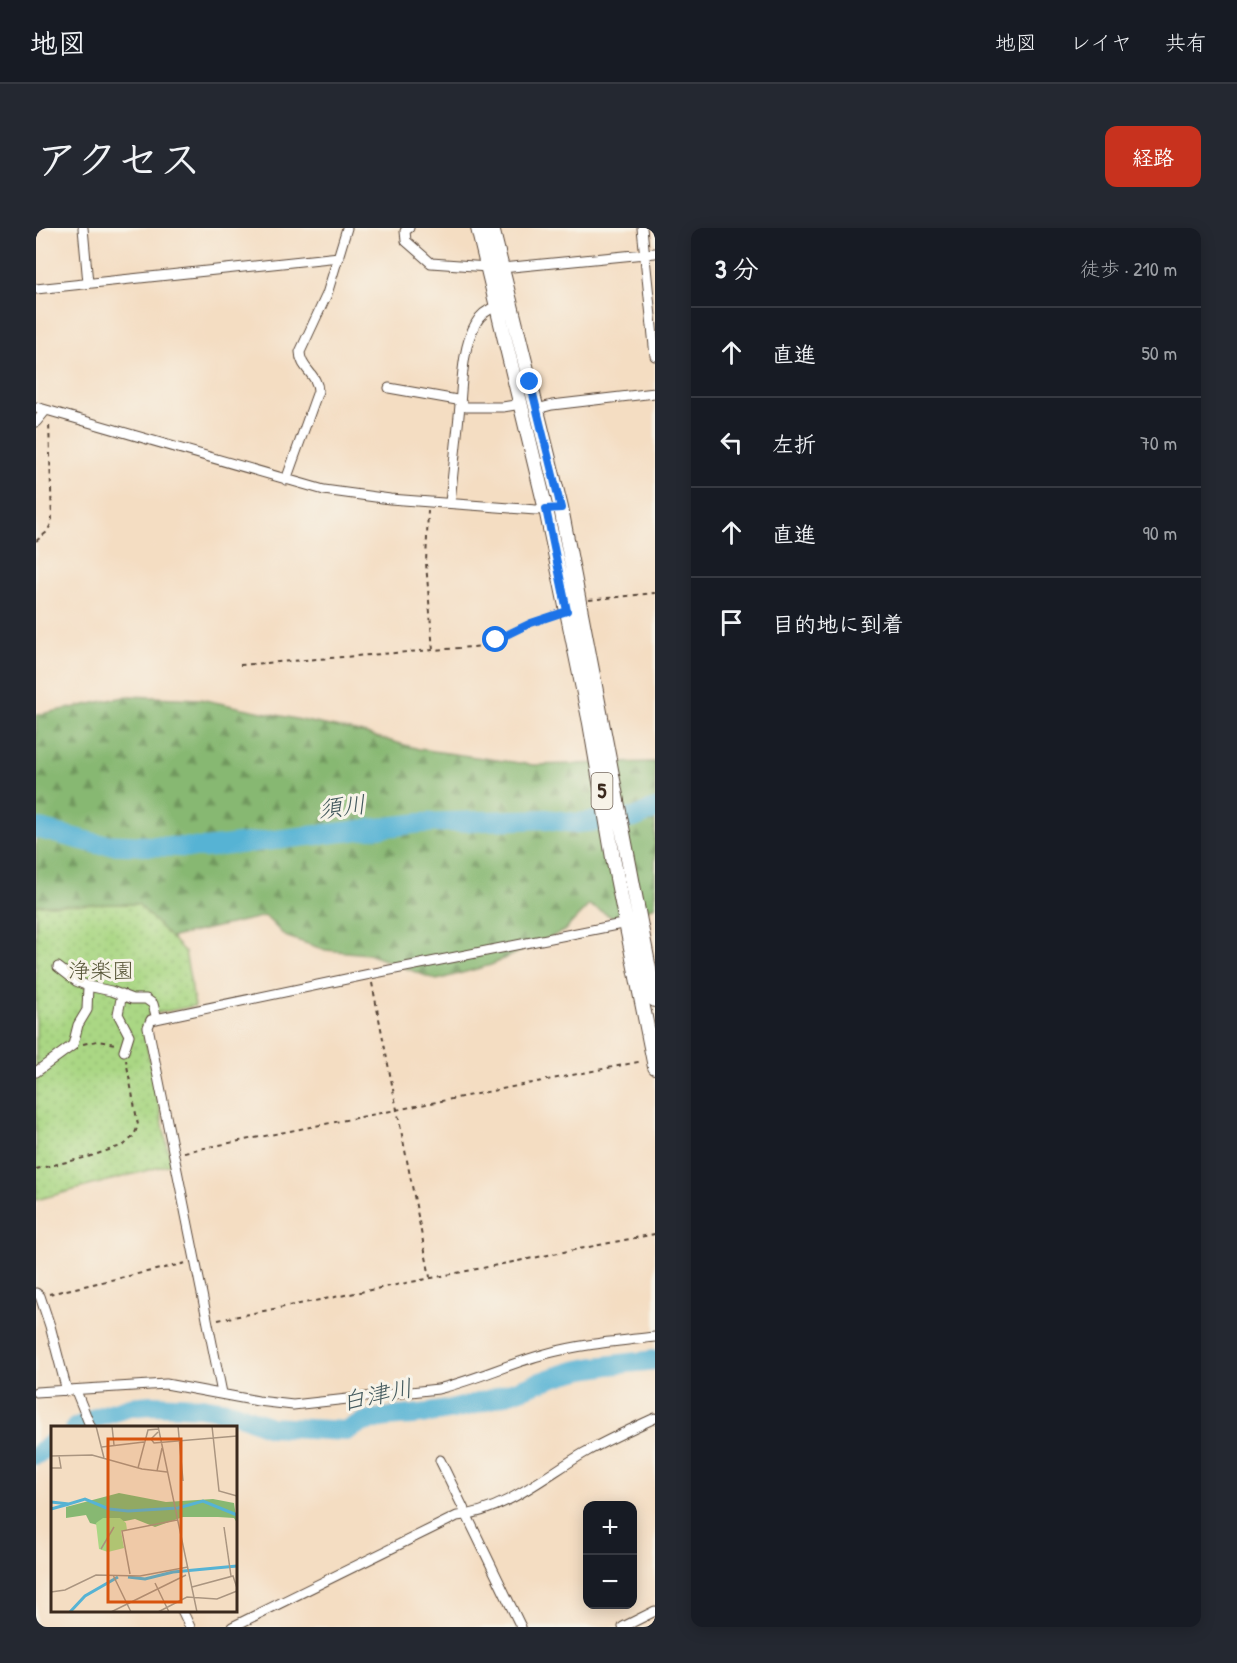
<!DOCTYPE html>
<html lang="ja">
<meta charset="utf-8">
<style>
:root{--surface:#171b24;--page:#242831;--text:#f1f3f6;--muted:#9ea1a6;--line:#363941;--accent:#c8321e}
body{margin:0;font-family:"Patrick Hand","Klee One",sans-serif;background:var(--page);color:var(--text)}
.controls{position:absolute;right:18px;bottom:18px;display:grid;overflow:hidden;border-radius:12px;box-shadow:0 3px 15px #0003}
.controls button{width:54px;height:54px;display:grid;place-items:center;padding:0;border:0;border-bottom:2px solid var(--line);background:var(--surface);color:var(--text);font:30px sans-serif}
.stop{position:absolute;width:18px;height:18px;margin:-14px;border:4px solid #1a73e8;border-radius:50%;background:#fff}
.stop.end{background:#1a73e8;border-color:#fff;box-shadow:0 2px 6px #0008}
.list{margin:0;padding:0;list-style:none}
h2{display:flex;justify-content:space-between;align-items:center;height:78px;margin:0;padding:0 24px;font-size:26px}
h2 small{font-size:20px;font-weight:400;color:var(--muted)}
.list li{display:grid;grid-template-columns:39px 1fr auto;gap:18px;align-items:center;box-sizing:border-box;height:90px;padding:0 24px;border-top:2px solid var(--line)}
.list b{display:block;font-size:22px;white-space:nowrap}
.list em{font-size:20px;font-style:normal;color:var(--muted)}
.icon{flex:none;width:33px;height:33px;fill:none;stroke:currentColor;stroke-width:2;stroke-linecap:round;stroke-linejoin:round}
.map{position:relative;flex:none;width:619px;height:1399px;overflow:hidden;border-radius:12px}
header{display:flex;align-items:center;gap:36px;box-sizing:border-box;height:84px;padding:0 30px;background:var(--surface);border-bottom:2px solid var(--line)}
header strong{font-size:28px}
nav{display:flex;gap:33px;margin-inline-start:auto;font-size:21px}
.intro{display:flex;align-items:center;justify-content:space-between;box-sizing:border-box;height:144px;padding:0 36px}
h1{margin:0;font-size:42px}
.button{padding:15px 27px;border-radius:12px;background:var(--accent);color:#fff;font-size:21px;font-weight:700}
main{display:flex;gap:36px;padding:0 36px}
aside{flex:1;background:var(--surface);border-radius:12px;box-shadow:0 3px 15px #0003}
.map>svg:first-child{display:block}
.forest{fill:url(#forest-firs);stroke:#617148;stroke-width:1.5}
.garden{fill:url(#garden-dots);stroke:#728051;stroke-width:1.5}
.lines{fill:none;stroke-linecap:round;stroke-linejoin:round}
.river{stroke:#56b3d4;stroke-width:20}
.street-casing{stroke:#574537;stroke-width:11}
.primary-casing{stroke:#574537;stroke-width:16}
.path{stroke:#574537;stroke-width:2;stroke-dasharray:4.5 4.5;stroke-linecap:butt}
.street{stroke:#fff;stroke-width:9}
.primary{stroke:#fff;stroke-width:14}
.route{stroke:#1a73e8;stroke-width:8}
.labels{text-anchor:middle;stroke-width:6;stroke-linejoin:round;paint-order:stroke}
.shield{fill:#f7f3e8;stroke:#73665b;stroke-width:1.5}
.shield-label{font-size:21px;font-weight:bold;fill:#3b2a1e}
.park-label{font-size:22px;fill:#575538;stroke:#f7f3e8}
.water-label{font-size:24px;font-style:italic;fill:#445a5e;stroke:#f7f3e8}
.inset-river{fill:none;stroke:#56b3d4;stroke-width:3}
.inset-road{fill:none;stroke:#aa9580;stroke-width:1.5}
.view{fill:#d7540e;fill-opacity:0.15;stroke:#d7540e;stroke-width:3}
.inset-edge{fill:none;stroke:#3b2a1e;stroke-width:3}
</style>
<header>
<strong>地図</strong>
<nav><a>地図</a><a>レイヤ</a><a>共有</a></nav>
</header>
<div class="intro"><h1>アクセス</h1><a class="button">経路</a></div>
<main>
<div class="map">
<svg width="619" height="1399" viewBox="0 0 619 1399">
<defs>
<pattern id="forest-firs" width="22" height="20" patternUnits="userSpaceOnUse" patternTransform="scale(1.5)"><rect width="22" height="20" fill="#87b872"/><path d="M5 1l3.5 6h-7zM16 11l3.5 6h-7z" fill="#70965d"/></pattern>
<pattern id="garden-dots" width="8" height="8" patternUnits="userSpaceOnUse" patternTransform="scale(1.5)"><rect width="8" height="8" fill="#aad784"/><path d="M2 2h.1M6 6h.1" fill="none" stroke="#93b972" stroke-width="1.8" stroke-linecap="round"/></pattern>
</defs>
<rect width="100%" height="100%" fill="#f7f3e8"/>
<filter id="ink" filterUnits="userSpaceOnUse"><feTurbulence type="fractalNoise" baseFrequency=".0167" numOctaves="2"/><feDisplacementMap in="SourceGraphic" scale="12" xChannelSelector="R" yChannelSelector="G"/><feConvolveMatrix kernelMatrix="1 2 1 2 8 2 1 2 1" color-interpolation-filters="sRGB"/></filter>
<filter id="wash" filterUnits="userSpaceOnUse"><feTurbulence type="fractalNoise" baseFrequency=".008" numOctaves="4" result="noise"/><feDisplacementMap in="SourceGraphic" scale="24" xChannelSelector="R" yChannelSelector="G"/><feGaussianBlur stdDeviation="1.35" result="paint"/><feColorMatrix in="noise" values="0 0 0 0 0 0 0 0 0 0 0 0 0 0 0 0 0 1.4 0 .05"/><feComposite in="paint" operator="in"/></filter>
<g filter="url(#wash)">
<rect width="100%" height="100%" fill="#f4ddc2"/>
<!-- forest -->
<path class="forest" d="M 93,468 L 164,471 L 323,504 L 383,521 L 497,537 L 619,534 L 619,678 L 583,693 L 553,677 L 528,703 L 455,737 L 401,752 L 332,726 L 289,722 L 249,708 L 229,688 L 67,725 L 0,734 L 0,487 Z"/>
<!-- garden -->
<path class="garden" d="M 102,676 L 149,724 L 159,778 L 112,787 L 107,799 L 135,936 L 0,972 L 0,677 Z"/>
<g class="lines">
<!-- river -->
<path class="river" d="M 0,600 L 62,616 L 168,620 L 385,595 L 510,591 L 540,595 L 598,590 L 619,581
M 39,1200 L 62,1189 L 94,1179 L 116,1177 L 165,1179 L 197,1184 L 234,1199 L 310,1203 C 331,1189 353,1189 377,1187 C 395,1185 414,1182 431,1178 C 465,1170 495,1156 528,1146 C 557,1137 589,1136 619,1132
M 0,1227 L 16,1215"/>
</g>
</g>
<g filter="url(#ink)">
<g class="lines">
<defs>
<path id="street" d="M 47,0 L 52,55
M 373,0 L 369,3 L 370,13 L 395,35 L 466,40 L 619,25
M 606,0 L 619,128
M 0,61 L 303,29
M 353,160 L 421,172 L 430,179 L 467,179 L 485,176
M 0,179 L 288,262 L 354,271 L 500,282 L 525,280
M 501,181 L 516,177 L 619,165
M 0,194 L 10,182
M 250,252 L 282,163 C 282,147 264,140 264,124 L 291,66 L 311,0
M 414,275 C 417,242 421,210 424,177 C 426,152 427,117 440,95 C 444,87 453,81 461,78
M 22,739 L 40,753 L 52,758 L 75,763 L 96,771 L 110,771 L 117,776 L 121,791
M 86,766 L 82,786 L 93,807 L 88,823
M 0,844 L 37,817 L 42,797 L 51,782 L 52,758
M 0,1065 L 4,1068 L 14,1098 L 31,1163
M 40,1163 L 55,1200
M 0,1164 L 130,1156 L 222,1173 L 257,1177 L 402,1161 C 439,1152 472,1136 509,1126 C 545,1116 582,1113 619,1109
M 186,1165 L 112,799 L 115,792 L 334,746 L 591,695
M 404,1232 L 485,1399
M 146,1382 L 154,1399
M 196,1399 L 421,1288 C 467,1284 509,1248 548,1225 C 571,1212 595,1201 619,1190
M 587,1399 L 619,1383"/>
<path id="primary" d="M 442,0 L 511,286 L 554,495 L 577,630 L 619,839
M 456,0 L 525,280 L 619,772"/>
</defs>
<!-- street casing -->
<use href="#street" class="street-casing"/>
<!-- primary casing -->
<use href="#primary" class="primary-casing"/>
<!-- path -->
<path class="path" d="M 392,282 L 390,335 L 397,423
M 0,313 L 11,304 L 16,294 L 13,194
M 553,372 L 619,365
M 204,437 L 449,418 L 495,395 L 519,386
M 336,755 L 394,1049
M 47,816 L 61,813 L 79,816
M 148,924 L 607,833
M 0,941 L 52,929 L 88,917 L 98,908 L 102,897 L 90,832
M 13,1066 L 150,1035
M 182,1092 L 619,1006"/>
<!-- street -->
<use href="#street" class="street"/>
<!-- primary -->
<use href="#primary" class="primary"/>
</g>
</g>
<g class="lines" filter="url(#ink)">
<!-- route -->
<path class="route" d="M 460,412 L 495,395 L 531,383 L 510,281 L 525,280 L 494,154"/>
</g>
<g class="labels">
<!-- shield labels -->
<rect class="shield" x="555.5" y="545" width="21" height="36" rx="4.5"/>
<g class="shield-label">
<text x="566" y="570">5</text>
</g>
<!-- park labels -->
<g class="park-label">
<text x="65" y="750">浄楽園</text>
</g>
<!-- water labels -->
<g class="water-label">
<text transform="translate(306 579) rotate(-7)" y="8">須川</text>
<text transform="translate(341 1167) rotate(-12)" y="8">白津川</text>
</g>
</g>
<!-- overview -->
<g transform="translate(15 1198)">
<rect width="186" height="186" fill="#f4ddc2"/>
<path d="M 68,67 L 115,76 L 162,73 L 183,77 L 186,97 L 183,92 L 167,91 L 132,91 L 104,101 L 84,93 L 51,100 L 39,97 L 35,89 L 15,92 L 15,81 Z" fill="#87b872"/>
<path d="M 52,92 L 69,92 L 75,97 L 76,104 L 70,105 L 73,122 L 57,126 L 48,123 L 45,97 Z" fill="#aad784"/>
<path class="inset-river" d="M 0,76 L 18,78 L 34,73 L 58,83 L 77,85 L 127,82 L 152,75 L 186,89M 0,83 L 18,78M 77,151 L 94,153 L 122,146 L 186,140M 19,186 L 34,170 L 67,151"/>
<path class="inset-road" d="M 45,0 L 53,32M 61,0 L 63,19M 107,0 L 146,186M 127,0 L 132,55M 161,0 L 168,65 L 186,70M 107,6 L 100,13 L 103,17 L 186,10M 51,21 L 93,16M 0,30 L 41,29 L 91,43 L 116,46M 0,42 L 10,42 L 8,30M 87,42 L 97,4 L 107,3M 106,45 L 111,22M 173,101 L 180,150M 50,123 L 63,101M 79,148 L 71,105 L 126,94M 62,149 L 80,186M 104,157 L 118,186M 141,161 L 182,150 L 186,162M 0,166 L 14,164 L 45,149 L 89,150 L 137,141M 60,186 L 135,149M 107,186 L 136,171 L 166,173 L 186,165"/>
<path class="view" d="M 57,13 L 130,13 L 130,176 L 57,176 Z"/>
<rect width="186" height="186" class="inset-edge"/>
</g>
</svg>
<div class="controls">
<button>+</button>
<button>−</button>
</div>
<div class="stop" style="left:460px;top:412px"></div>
<div class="stop end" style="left:494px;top:154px"></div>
</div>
<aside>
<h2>3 分<small>徒歩 · 210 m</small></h2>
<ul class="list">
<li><svg class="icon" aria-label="ahead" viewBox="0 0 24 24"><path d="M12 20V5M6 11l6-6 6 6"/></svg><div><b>直進</b></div><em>50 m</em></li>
<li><svg class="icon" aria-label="left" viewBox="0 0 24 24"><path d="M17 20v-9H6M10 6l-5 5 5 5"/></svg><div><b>左折</b></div><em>70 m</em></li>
<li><svg class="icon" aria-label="ahead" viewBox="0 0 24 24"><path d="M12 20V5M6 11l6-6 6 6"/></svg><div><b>直進</b></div><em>90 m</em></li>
<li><svg class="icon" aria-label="arrive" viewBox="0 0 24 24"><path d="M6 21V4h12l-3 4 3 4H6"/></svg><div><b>目的地に到着</b></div></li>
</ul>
</aside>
</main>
